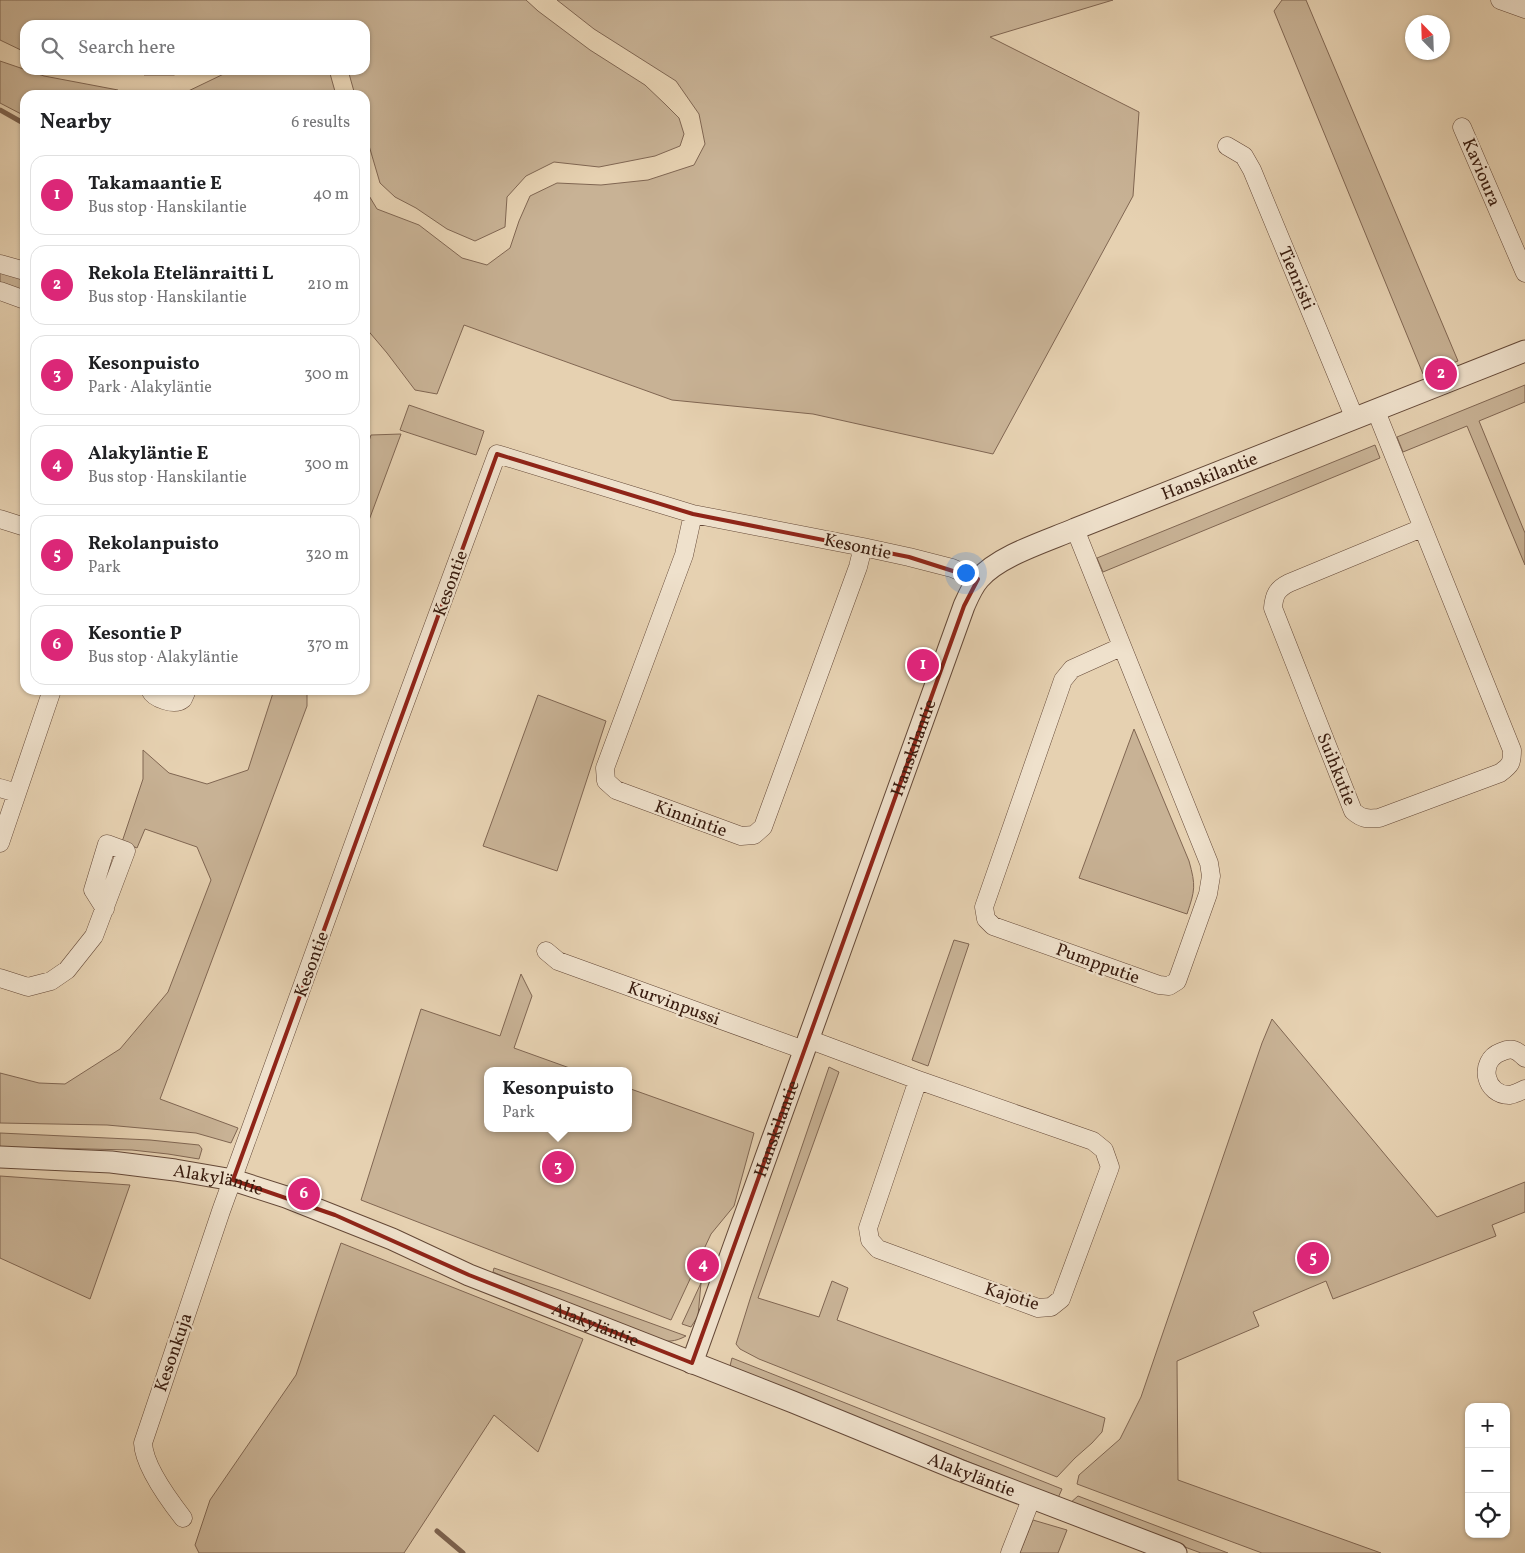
<!DOCTYPE html>
<meta charset="utf-8">
<style>
:root{--surface:#fff;--page:#f6f6f6;--text:#202124;--muted:#757577;--line:#e0e0e0;--accent:#db2777}
body{margin:0;font-family:Vollkorn,serif;background:var(--page);color:var(--text)}
.controls{position:absolute;right:15px;bottom:15px;display:grid;overflow:hidden;border-radius:10px;box-shadow:0 1px 4px #0004}
.controls button{width:45px;height:45px;display:grid;place-items:center;padding:0;border:0;border-bottom:1px solid var(--line);background:var(--surface);color:var(--text);font:25px sans-serif}
.compass{position:absolute;left:1405px;top:15px;width:45px;height:45px;border-radius:50%;background:var(--surface);box-shadow:0 1px 4px #0004;rotate:337deg}
.you{position:absolute;left:965px;top:572px;width:18px;height:18px;margin:-12px;border:4px solid #fff;border-radius:50%;background:#1a73e8;box-shadow:0 0 0 8px #1a73e833}
.badge{display:grid;place-items:center;width:32px;height:32px;border-radius:50%;background:var(--accent);color:#fff;font-size:16px;font-weight:700}
.pin{position:absolute;translate:-50% -50%;border:2px solid #fff;box-shadow:0 1px 5px #0006}
.popup{position:absolute;left:484px;top:1067px;width:148px;height:65px;box-sizing:border-box;display:grid;place-content:center;border-radius:10px;background:var(--surface);filter:drop-shadow(0 1px 4px #0005);font-size:16px;white-space:nowrap;color:var(--muted)}
.popup b{font-size:19px;color:var(--text)}
.popup::after{content:'';position:absolute;left:50%;top:100%;margin-left:-10px;border:10px solid transparent;border-top-color:var(--surface)}
.list{margin:0;padding:0;list-style:none}
h2{display:flex;justify-content:space-between;align-items:center;height:65px;margin:0;padding:0 20px;font-size:21px}
h2 small{font-size:16px;font-weight:400;color:var(--muted)}
.list li{display:grid;grid-template-columns:32px 1fr auto;gap:15px;align-items:center;box-sizing:border-box;height:80px;margin:0 10px 10px;padding:0 10px;border:1px solid var(--line);border-radius:15px}
.list b{display:block;font-size:19px;white-space:nowrap}
.list p{margin:0;font-size:16px;white-space:nowrap;color:var(--muted)}
.list em{font-size:16px;font-style:normal;color:var(--muted)}
.icon{flex:none;width:28px;height:28px;fill:none;stroke:currentColor;stroke-width:2;stroke-linecap:round;stroke-linejoin:round}
.map{position:relative;flex:none;width:1525px;height:1553px;overflow:hidden}
.search{position:absolute;background:var(--surface);box-shadow:0 1px 4px #0004;left:20px;top:20px;width:350px;height:55px;display:flex;align-items:center;gap:12px;box-sizing:border-box;padding:0 18px;border-radius:15px;color:var(--muted);font-size:19px}
.panel{position:absolute;background:var(--surface);box-shadow:0 1px 4px #0004;left:20px;top:90px;width:350px;height:605px;border-radius:15px}
.map>svg:first-child{display:block}
.green{fill:#c8b295;stroke:#806652}
.lines{fill:none;stroke-linecap:round;stroke-linejoin:round}
.stream{stroke:#7d634f;stroke-width:5}
.minor-casing{stroke:#644837;stroke-width:19}
.tertiary-casing{stroke:#644837;stroke-width:23}
.minor{stroke:#efe1cc;stroke-width:18}
.tertiary{stroke:#efe1cc;stroke-width:21}
.marked{fill:none;stroke:#8f2418;stroke-width:4;stroke-linejoin:round}
.labels{text-anchor:middle;stroke-width:4.5;stroke-linejoin:round;paint-order:stroke}
.street-label{font-size:18px;fill:#381b0e;stroke:#efe1cc}
</style>
<div class="map">
<svg width="1525" height="1553" viewBox="0 0 1525 1553">
<rect width="100%" height="100%" fill="#e6d1b1"/>
<filter id="stains"><feTurbulence type="fractalNoise" baseFrequency=".004" numOctaves="4"/><feColorMatrix values="0 0 0 0 .2 0 0 0 0 .09 0 0 0 0 .02 0 0 0 .5 -.17"/></filter>
<radialGradient id="worn" r=".72"><stop offset=".6" stop-color="#630" stop-opacity="0"/><stop offset="1" stop-color="#630" stop-opacity=".3"/></radialGradient>
<!-- green -->
<path class="green" d="M 0,0 L 526,0 L 538,11 L 590,50 L 645,85 L 665,104 L 679,118 L 684,134 L 680,146 L 655,156 L 599,167 L 554,162 L 526,176 L 507,197 L 505,227 L 475,241 L 447,229 L 416,208 L 395,197 L 380,183 L 365,132 L 365,95 L 355,95 L 348,70 L 365,70 L 365,25 L 322,25 L 291,22 L 283,25 L 25,25 L 25,52 L 0,40 Z
M 557,0 L 1113,0 L 990,37 L 1139,112 L 1133,196 L 993,454 L 813,414 L 672,400 L 464,325 L 437,394 L 415,390 L 387,353 L 365,327 L 365,189 L 377,209 L 419,225 L 462,258 L 487,265 L 510,248 L 519,221 L 530,196 L 557,183 L 601,185 L 648,180 L 694,165 L 705,144 L 699,114 L 676,81 L 594,29 Z
M 1282,0 L 1306,0 L 1458,361 L 1423,374 L 1274,11 Z
M 0,61 L 44,76 L 118,90 L 122,95 L 25,95 L 25,116 L 0,103 Z
M 139,70 L 185,70 L 174,75 L 144,75 Z
M 232,70 L 329,70 L 336,95 L 180,95 Z
M 0,271 L 25,278 L 25,292 L 0,284 Z
M 1525,385 L 1525,402 L 1479,421 L 1525,533 L 1525,565 L 1467,426 L 1403,452 L 1397,437 Z
M 409,405 L 484,431 L 476,455 L 400,430 Z
M 401,434 L 365,531 L 365,453 L 371,435 Z
M 1375,445 L 1380,458 L 1103,572 L 1097,558 Z
M 272,690 L 307,690 L 307,706 L 160,1099 L 238,1128 L 231,1143 L 196,1133 L 107,1125 L 0,1123 L 0,1073 L 39,1083 L 65,1084 L 120,1049 L 168,992 L 211,880 L 197,847 L 145,829 L 137,848 L 122,842 L 143,779 L 143,750 L 169,773 L 207,784 L 248,770 L 273,693 Z
M 538,695 L 606,721 L 557,871 L 483,846 Z
M 1134,729 L 1189,861 C 1196,886 1195,890 1187,914 L 1079,878 Z
M 954,940 L 969,944 L 928,1066 L 912,1060 Z
M 521,974 L 532,996 L 514,1048 L 578,1071 L 488,1071 L 488,1128 L 628,1128 L 628,1088 L 754,1133 L 734,1206 L 711,1234 L 671,1320 L 361,1200 L 421,1009 L 500,1036 Z
M 1272,1019 L 1437,1217 L 1525,1182 L 1525,1212 L 1492,1225 L 1496,1236 L 1333,1299 L 1326,1281 L 1253,1312 L 1259,1326 L 1177,1361 L 1178,1480 L 1381,1553 L 1262,1553 L 1077,1484 L 1079,1475 L 1120,1439 L 1141,1397 L 1262,1043 Z
M 829,1067 L 839,1072 L 758,1298 L 819,1317 L 832,1281 L 848,1288 L 837,1320 L 1105,1418 L 1102,1432 L 1092,1443 L 1075,1458 L 1057,1477 L 759,1359 L 740,1349 L 736,1344 L 751,1296 Z
M 0,1133 L 150,1140 L 199,1145 L 202,1149 L 199,1159 L 168,1154 L 132,1150 L 0,1147 Z
M 0,1176 L 130,1185 L 90,1299 L 0,1258 Z
M 341,1243 L 583,1339 L 538,1452 L 494,1415 L 404,1553 L 199,1553 L 195,1545 L 210,1500 L 296,1375 Z
M 494,1268 L 559,1290 L 686,1336 C 675,1342 667,1342 656,1340 L 493,1272 Z
M 701,1283 L 698,1316 L 691,1327 L 682,1324 Z
M 732,1358 L 1062,1489 L 1058,1498 L 730,1366 Z
M 1078,1496 L 1228,1553 L 1201,1553 L 1069,1504 Z
M 1033,1520 L 1067,1530 L 1058,1553 L 1020,1553 Z"/>
<g class="lines">
<!-- stream -->
<path class="stream" d="M 0,110 L 25,124
M 437,1531 L 463,1553"/>
<defs>
<path id="minor" d="M 1500,0 L 1525,9
M 1462,127 L 1525,273
M 1227,146 L 1244,156 L 1252,170 L 1355,419
M 0,264 L 25,271
M 0,291 L 25,300
M 1376,411 L 1512,750 C 1512,763 1511,765 1500,773 L 1379,818 C 1367,819 1362,819 1353,811 L 1273,608 C 1274,595 1277,589 1289,583 L 1422,528
M 693,514 L 684,555 L 605,768 L 606,781 L 616,790 L 741,836 L 754,835 L 763,827 L 858,567 L 863,547
M 0,519 L 25,527
M 1075,529 L 1209,863 L 1211,876 L 1208,894 L 1177,981 L 1169,986 L 1159,985 L 993,926 L 986,919 L 984,907 L 1063,680 L 1072,669 L 1121,647
M 150,690 C 154,699 175,706 183,699 L 187,690
M 0,788 L 17,793
M 0,843 L 52,690
M 546,951 L 558,961 L 804,1050
M 0,978 L 28,987 L 51,981 L 67,970 L 94,936 L 126,851 L 107,844 L 93,890 L 105,909
M 808,1039 L 918,1080 L 1093,1141 L 1104,1150 L 1110,1167 L 1061,1299 L 1051,1307 L 1038,1308 L 878,1249 L 870,1240 L 868,1228 L 918,1080
M 1525,1058 C 1517,1050 1512,1047 1501,1052 C 1477,1061 1485,1096 1510,1095 C 1515,1094 1521,1091 1525,1089
M 183,1518 C 169,1500 144,1466 143,1443 L 221,1211 L 389,746 L 497,454 L 693,514 L 863,547 L 909,557 L 952,568 L 978,579
M 1010,1553 L 1032,1497"/>
<g id="tertiary">
<path id="s1" d="M 0,1157 L 111,1162 L 175,1170 L 233,1180 L 286,1197 L 392,1239 L 469,1275 L 793,1402 L 959,1470 L 1176,1553"/>
<path id="s2" d="M 692,1363 L 964,606 C 968,597 972,587 979,579 C 998,556 1047,541 1075,529 L 1525,351"/>
</g>
</defs>
<!-- minor casing -->
<use href="#minor" class="minor-casing"/>
<!-- tertiary casing -->
<use href="#tertiary" class="tertiary-casing"/>
<!-- minor -->
<use href="#minor" class="minor"/>
<!-- tertiary -->
<use href="#tertiary" class="tertiary"/>
</g>
<!-- marked area -->
<path class="marked" d="M 497,454 L 693,514 L 909,557 L 978,579 L 964,606 L 692,1363 L 469,1275 L 335,1215 L 233,1180 Z"/>
<g class="labels">
<!-- street labels -->
<g class="street-label">
<text transform="translate(1482 172) rotate(67)" y="6">Kavioura</text>
<text transform="translate(1297 278) rotate(67)" y="6">Tienristi</text>
<text dy="6" stroke="none"><textPath href="#s2" startOffset="1089">Hanskilantie</textPath></text>
<text transform="translate(858 546) rotate(12)" y="6">Kesontie</text>
<text transform="translate(450 583) rotate(-70)" y="6">Kesontie</text>
<text dy="6" stroke="none"><textPath href="#s2" startOffset="654">Hanskilantie</textPath></text>
<text transform="translate(1337 769) rotate(68)" y="6">Suihkutie</text>
<text transform="translate(691 818) rotate(20)" y="6">Kinnintie</text>
<text transform="translate(1098 963) rotate(20)" y="6">Pumpputie</text>
<text transform="translate(311 964) rotate(-70)" y="6">Kesontie</text>
<text transform="translate(674 1003) rotate(20)" y="6">Kurvinpussi</text>
<text dy="6" stroke="none"><textPath href="#s2" startOffset="249">Hanskilantie</textPath></text>
<text dy="6" stroke="none"><textPath href="#s1" startOffset="220">Alakyläntie</textPath></text>
<text transform="translate(1012 1296) rotate(17)" y="6">Kajotie</text>
<text dy="6" stroke="none"><textPath href="#s1" startOffset="625">Alakyläntie</textPath></text>
<text transform="translate(173 1352) rotate(-71)" y="6">Kesonkuja</text>
<text dy="6" stroke="none"><textPath href="#s1" startOffset="1030">Alakyläntie</textPath></text>
</g>
</g>
<rect width="100%" height="100%" filter="url(#stains)"/>
<rect width="100%" height="100%" fill="url(#worn)"/>
</svg>
<div class="controls">
<button>+</button>
<button>−</button>
<button><svg class="icon" aria-label="locate" viewBox="0 0 24 24"><circle cx="12" cy="12" r="6"/><path d="M12 2v4M12 18v4M2 12h4M18 12h4"/></svg></button>
</div>
<svg class="compass" viewBox="-18 -18 36 36"><path d="M0-13l5 13h-10z" fill="#e53935"/><path d="M0 13l5-13h-10z" fill="#757577"/></svg>
<div class="you"></div>
<div class="pin badge" style="left:923px;top:665px">1</div>
<div class="pin badge" style="left:1441px;top:374px">2</div>
<div class="pin badge" style="left:558px;top:1167px">3</div>
<div class="popup"><b>Kesonpuisto</b>Park</div>
<div class="pin badge" style="left:703px;top:1265px">4</div>
<div class="pin badge" style="left:1313px;top:1258px">5</div>
<div class="pin badge" style="left:304px;top:1194px">6</div>
<div class="search"><svg class="icon" aria-label="search" viewBox="0 0 24 24"><circle cx="10" cy="10" r="6"/><path d="M15 15l6 6"/></svg>Search here</div>
<section class="panel">
<h2>Nearby<small>6 results</small></h2>
<ul class="list">
<li><span class="badge">1</span><div><b>Takamaantie E</b><p>Bus stop · Hanskilantie</p></div><em>40 m</em></li>
<li><span class="badge">2</span><div><b>Rekola Etelänraitti L</b><p>Bus stop · Hanskilantie</p></div><em>210 m</em></li>
<li><span class="badge">3</span><div><b>Kesonpuisto</b><p>Park · Alakyläntie</p></div><em>300 m</em></li>
<li><span class="badge">4</span><div><b>Alakyläntie E</b><p>Bus stop · Hanskilantie</p></div><em>300 m</em></li>
<li><span class="badge">5</span><div><b>Rekolanpuisto</b><p>Park</p></div><em>320 m</em></li>
<li><span class="badge">6</span><div><b>Kesontie P</b><p>Bus stop · Alakyläntie</p></div><em>370 m</em></li>
</ul>
</section>
</div>
